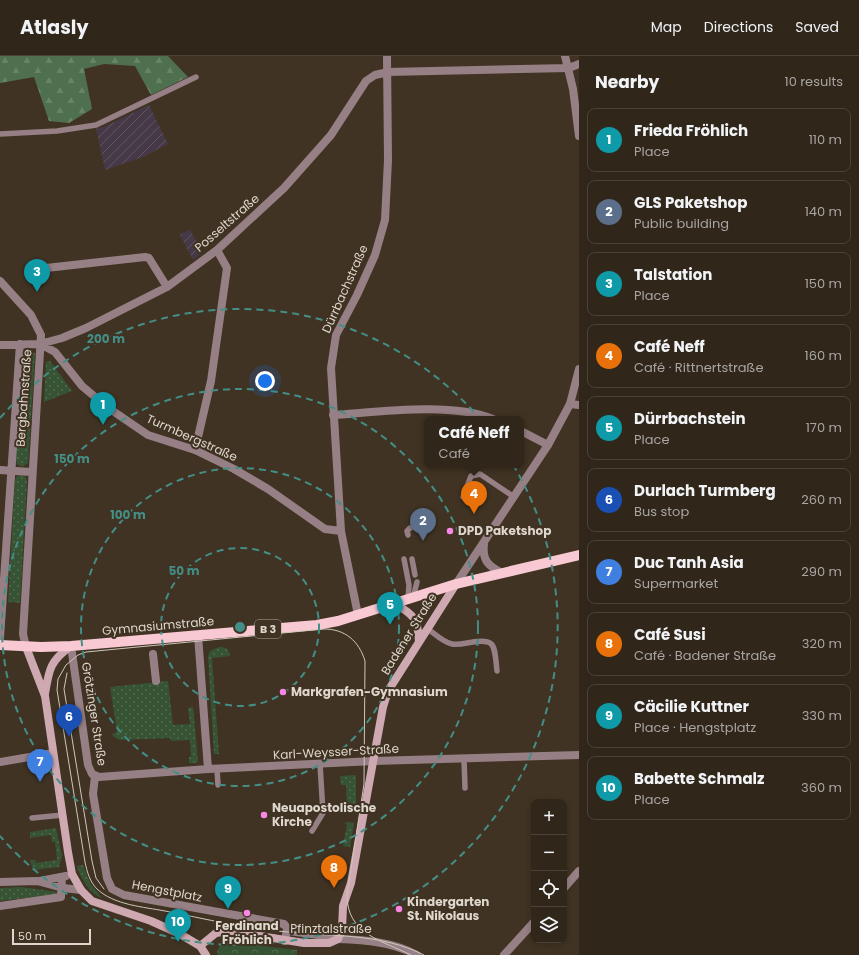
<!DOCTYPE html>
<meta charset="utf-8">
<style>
:root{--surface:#30261a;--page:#382e23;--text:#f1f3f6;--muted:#a8a5a2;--line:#4b4339;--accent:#db2777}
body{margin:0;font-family:Poppins,sans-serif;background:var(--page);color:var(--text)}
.controls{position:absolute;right:12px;bottom:12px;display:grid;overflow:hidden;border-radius:8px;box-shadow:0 2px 6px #0003}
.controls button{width:36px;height:36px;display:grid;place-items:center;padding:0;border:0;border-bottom:1px solid var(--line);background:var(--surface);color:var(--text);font:20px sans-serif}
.scale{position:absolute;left:12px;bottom:10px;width:79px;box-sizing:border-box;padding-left:4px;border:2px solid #dfd7cd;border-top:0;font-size:11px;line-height:14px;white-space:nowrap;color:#dfd7cd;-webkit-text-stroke:3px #403323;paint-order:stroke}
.you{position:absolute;left:265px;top:325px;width:14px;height:14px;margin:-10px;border:3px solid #fff;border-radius:50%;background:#1a73e8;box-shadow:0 0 0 6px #1a73e833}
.badge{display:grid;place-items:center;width:26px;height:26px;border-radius:50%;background:var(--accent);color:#fff;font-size:13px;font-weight:700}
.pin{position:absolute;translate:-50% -33px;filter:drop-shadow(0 1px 2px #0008)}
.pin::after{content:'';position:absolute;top:21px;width:14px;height:12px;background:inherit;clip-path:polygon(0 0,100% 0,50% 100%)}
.popup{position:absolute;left:424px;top:360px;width:100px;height:52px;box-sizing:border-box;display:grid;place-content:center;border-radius:8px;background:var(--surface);filter:drop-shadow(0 1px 3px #0005);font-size:13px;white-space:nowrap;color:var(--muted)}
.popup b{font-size:15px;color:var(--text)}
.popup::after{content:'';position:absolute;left:50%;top:100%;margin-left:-8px;border:8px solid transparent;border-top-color:var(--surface)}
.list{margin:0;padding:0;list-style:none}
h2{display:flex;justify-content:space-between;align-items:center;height:52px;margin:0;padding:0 16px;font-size:17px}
h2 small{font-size:13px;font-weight:400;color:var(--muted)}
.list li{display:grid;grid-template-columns:26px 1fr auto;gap:12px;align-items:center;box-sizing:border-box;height:64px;margin:0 8px 8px;padding:0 8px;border:1px solid var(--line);border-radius:8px}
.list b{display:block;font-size:15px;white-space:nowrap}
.list p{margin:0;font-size:13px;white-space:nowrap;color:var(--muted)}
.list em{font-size:13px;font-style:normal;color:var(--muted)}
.icon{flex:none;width:22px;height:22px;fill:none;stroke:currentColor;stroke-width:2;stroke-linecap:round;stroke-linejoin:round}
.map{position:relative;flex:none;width:579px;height:899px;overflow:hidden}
header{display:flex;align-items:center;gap:24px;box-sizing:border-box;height:56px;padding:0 20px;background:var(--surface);border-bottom:1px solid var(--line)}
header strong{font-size:19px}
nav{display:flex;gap:22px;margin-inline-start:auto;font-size:14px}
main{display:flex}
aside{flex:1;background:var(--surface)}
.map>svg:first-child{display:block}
.industrial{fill:url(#industrial-furrows)}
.grass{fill:url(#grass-dots)}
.forest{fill:url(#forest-firs)}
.park{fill:url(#park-crowns)}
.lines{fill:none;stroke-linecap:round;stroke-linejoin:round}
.service{stroke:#978085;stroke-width:5.5}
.minor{stroke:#978085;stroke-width:8}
.tertiary{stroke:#978085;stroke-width:8}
.secondary{stroke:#cfa9b1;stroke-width:8}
.primary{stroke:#f9c9d3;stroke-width:10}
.tram{stroke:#cfc7bc;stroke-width:1}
.ring{fill:none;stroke:#438e86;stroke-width:2;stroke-dasharray:7 5}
.poi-dot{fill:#fa87e6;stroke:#403323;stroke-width:1.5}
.labels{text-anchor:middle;stroke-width:4;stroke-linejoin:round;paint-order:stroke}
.shield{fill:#403323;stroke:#afa69a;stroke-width:1}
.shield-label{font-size:11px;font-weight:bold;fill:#dfd7cd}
.street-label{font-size:12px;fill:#dfd7cd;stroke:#403323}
.poi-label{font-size:12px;font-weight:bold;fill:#dfd7cd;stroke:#403323;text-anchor:start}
.centre{fill:#438e86;stroke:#403323;stroke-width:2}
.ring-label{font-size:12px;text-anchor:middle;font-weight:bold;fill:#438e86;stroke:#403323;stroke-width:4;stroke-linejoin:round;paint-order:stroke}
</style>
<header>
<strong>Atlasly</strong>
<nav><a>Map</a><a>Directions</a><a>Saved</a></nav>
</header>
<main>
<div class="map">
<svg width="579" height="899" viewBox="0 0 579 899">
<defs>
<pattern id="industrial-furrows" width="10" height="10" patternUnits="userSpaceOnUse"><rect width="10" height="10" fill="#463947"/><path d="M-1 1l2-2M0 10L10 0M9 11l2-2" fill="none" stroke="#605560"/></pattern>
<pattern id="grass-dots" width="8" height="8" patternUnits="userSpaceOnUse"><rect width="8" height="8" fill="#365334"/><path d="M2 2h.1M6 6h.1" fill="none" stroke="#536b50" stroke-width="1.8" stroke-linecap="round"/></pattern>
<pattern id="forest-firs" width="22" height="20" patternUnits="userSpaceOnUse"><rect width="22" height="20" fill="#4f704e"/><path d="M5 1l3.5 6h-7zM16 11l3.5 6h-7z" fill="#688466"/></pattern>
<pattern id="park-crowns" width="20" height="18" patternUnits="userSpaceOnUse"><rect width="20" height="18" fill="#365334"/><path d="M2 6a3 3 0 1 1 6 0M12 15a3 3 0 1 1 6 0" fill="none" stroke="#536b50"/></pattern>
</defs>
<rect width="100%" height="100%" fill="#403323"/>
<!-- industrial -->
<path class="industrial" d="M 149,49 L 168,88 L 143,101 L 105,114 L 96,73 L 106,70 Z
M 190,173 L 202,197 L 193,204 L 180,179 Z"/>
<!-- grass -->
<path class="grass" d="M 23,297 L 35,297 L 28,407 L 22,411 L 17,408 L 16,404 Z
M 50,305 L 72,335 L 44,346 L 46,306 Z
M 22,419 L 26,421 L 27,426 L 20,547 L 8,546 L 15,424 L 17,420 Z
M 219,591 C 226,591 229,593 230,600 L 212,602 L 219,698 L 214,698 L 208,600 L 210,595 Z
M 168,625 L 173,669 L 190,668 L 188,652 L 193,651 L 198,704 L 197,707 L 189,707 L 189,701 L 191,701 L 190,684 L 171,685 L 170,682 L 120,684 L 114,681 L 112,678 L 117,676 L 110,631 Z
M 356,719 L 356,748 L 347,748 L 346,729 L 341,729 L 340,720 Z
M 346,766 L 354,767 L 350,791 L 343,790 L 347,769 L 345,768 Z
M 56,772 L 62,800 L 59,811 L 33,814 L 30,804 L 35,804 L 36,807 L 57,804 L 55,786 L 52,786 L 51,779 L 30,782 L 30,776 Z
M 83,809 L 90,827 L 102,842 C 90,838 80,822 77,810 Z
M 21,831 L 58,836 L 58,838 L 0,845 L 0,832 Z"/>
<!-- forest -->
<path class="forest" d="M 0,0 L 168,0 L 188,21 L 151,39 L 135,10 L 104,8 L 84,13 L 92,53 L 69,67 L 49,65 L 34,21 L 0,27 Z"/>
<!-- park -->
<path class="park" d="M 227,886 L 297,894 L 297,899 L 218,899 L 217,895 L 220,889 Z"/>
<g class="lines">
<!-- service -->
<path class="service" d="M 0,78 L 57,75 L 96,69 L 196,21
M 463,441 L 471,420 L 480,418 L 514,441
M 408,479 L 407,475 L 410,472 L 424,468
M 404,503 L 409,529 L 408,544
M 412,503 L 415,519
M 413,542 L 417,526
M 428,573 C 435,578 443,586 452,588 C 457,589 462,588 467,587 C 497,581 494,589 497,615
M 464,703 L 465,732
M 217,713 L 218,729
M 32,762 L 63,759
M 312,775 L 323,757 L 320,708
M 287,876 L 338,883"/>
<!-- minor -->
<path class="minor" d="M 46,212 L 145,201 L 149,202 L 167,231
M 0,225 L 31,259 L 41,279 L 23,578 L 26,591
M 40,288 L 55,296 L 82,330 L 107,351 L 148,379 L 195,394 L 234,413 L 268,433 L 325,473 L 341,475
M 0,289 L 40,288 L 62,282 L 86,272 L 167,231 L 217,194 L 284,132 L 331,79 L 366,25 L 375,19 L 388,16 L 569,12 L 579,8
M 570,348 L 579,349
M 333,359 C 378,356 451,346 493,363
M 521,375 L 548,389
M 195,394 L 211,325 L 227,212 L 217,194
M 0,414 L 31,416
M 358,559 L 341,475 L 331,312 L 336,279 L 357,239 L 375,199 L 385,164 L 388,104 L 387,0
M 198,579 L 208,713
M 0,582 L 20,288
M 71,590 L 88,709 L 92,718 L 99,721 L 208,713 L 374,705 L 579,699
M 153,598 L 156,625
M 0,706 L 53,697
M 95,720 L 93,738 L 107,822 L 112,833 L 124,839 L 284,868 L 287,872 L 285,885
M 40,825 L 66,820
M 0,826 L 37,825 L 63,832 L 81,834
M 564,832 L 579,815
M 0,850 L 61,841 L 62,821
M 338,883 C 366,884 392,886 417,899
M 504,899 L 534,866"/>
<!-- tertiary -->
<path class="tertiary" d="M 565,0 L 573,33 L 579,80
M 484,488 C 482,504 488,510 502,517
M 456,528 L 548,389 L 570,348 L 579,313"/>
<!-- secondary -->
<path class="secondary" d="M 395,548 C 415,559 418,564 419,586
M 26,591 L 45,640 L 68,796 L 72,818 L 81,834 L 92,845 L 151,865 L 180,878 L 200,890 L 206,899
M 45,638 C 49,613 50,605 71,590
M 200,890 L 216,877 L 229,875 L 304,887 L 329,887 L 338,883 L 342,873 L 343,850 L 351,827 L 383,651 L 388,635 L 456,528"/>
<!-- primary -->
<path class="primary" d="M 0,589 L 41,591 L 71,590 L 317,569 L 338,565 L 456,528 L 579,499"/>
<!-- tram -->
<path class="tram" d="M 67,617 L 64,633 L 92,805 L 96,822 L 104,833
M 411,899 C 381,884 347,878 347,839 L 364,728 L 365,605 C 359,585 345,573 324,573 L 86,596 L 78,599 L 66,609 L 58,623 L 57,634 L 85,806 C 87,816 90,826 97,833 C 114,849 144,851 165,855 C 206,863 247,873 288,876 C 335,881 380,877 424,899"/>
</g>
<!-- distance rings -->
<g class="ring">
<circle cx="240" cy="571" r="79"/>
<circle cx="240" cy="571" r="159"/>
<circle cx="240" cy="571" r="238"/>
<path d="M0 362A318 318 0 1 1 0 780"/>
</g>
<!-- markers -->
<g class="poi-dot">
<circle cx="450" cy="475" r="4"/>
<circle cx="283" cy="636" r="4"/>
<circle cx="264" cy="759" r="4"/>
<circle cx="399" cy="853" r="4"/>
<circle cx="247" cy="857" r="4"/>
</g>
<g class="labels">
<!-- shield labels -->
<rect class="shield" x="255" y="564" width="26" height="18" rx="3"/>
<g class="shield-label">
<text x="268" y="577">B 3</text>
</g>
<!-- street labels -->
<g class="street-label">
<text transform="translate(227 167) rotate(-41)" y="4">Posseltstraße</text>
<text transform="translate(345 233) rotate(-66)" y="4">Dürrbachstraße</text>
<text transform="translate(24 342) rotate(-86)" y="4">Bergbahnstraße</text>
<text transform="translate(192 382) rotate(24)" y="4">Turmbergstraße</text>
<text transform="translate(158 570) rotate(-5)" y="4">Gymnasiumstraße</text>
<text transform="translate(409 578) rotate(-58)" y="4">Badener Straße</text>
<text transform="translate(94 658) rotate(81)" y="4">Grötzinger Straße</text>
<text transform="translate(336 696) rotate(-3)" y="4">Karl-Weysser-Straße</text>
<text transform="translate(167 835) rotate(11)" y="4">Hengstplatz</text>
<text x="331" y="877">Pfinztalstraße</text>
</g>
<!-- poi labels -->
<g class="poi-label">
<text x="458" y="479">DPD Paketshop</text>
<text x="291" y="640">Markgrafen-Gymnasium</text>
<text x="272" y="756">Neuapostolische<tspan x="272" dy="14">Kirche</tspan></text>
<text x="407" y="850">Kindergarten<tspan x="407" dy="14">St. Nikolaus</tspan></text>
<text x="247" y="874" text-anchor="middle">Ferdinand<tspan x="247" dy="14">Fröhlich</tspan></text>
</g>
</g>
<circle cx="240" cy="571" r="6" class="centre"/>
<g class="ring-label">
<text x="106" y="287">200 m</text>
<text x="72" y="407">150 m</text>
<text x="128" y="463">100 m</text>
<text x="184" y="519">50 m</text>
</g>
</svg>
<div class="controls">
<button>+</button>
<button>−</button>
<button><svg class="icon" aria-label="locate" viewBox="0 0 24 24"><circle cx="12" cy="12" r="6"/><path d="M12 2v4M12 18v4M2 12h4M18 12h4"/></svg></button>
<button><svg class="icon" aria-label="layers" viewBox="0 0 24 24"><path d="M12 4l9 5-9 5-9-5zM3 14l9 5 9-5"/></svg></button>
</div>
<div class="scale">50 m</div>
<div class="you"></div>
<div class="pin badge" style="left:103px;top:369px;background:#0f9aa8">1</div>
<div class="pin badge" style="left:423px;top:485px;background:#5c6f8a">2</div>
<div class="pin badge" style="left:37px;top:236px;background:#0f9aa8">3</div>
<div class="pin badge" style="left:474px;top:458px;background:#e8710a">4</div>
<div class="popup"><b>Café Neff</b>Café</div>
<div class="pin badge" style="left:390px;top:569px;background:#0f9aa8">5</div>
<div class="pin badge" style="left:69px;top:681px;background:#1a4fb4">6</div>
<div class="pin badge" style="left:40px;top:726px;background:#3f7fe0">7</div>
<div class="pin badge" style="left:334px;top:832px;background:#e8710a">8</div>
<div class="pin badge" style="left:228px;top:853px;background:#0f9aa8">9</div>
<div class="pin badge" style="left:178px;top:886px;background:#0f9aa8">10</div>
</div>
<aside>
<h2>Nearby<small>10 results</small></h2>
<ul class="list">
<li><span class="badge" style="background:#0f9aa8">1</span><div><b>Frieda Fröhlich</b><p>Place</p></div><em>110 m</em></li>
<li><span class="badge" style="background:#5c6f8a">2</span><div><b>GLS Paketshop</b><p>Public building</p></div><em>140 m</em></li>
<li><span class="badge" style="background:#0f9aa8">3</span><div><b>Talstation</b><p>Place</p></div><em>150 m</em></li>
<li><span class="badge" style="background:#e8710a">4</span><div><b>Café Neff</b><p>Café · Rittnertstraße</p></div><em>160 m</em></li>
<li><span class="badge" style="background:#0f9aa8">5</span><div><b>Dürrbachstein</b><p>Place</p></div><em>170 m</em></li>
<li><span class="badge" style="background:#1a4fb4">6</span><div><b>Durlach Turmberg</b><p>Bus stop</p></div><em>260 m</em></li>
<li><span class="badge" style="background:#3f7fe0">7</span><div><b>Duc Tanh Asia</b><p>Supermarket</p></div><em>290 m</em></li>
<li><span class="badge" style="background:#e8710a">8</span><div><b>Café Susi</b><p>Café · Badener Straße</p></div><em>320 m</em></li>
<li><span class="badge" style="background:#0f9aa8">9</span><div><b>Cäcilie Kuttner</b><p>Place · Hengstplatz</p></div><em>330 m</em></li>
<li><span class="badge" style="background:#0f9aa8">10</span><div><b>Babette Schmalz</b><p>Place</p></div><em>360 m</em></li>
</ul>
</aside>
</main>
